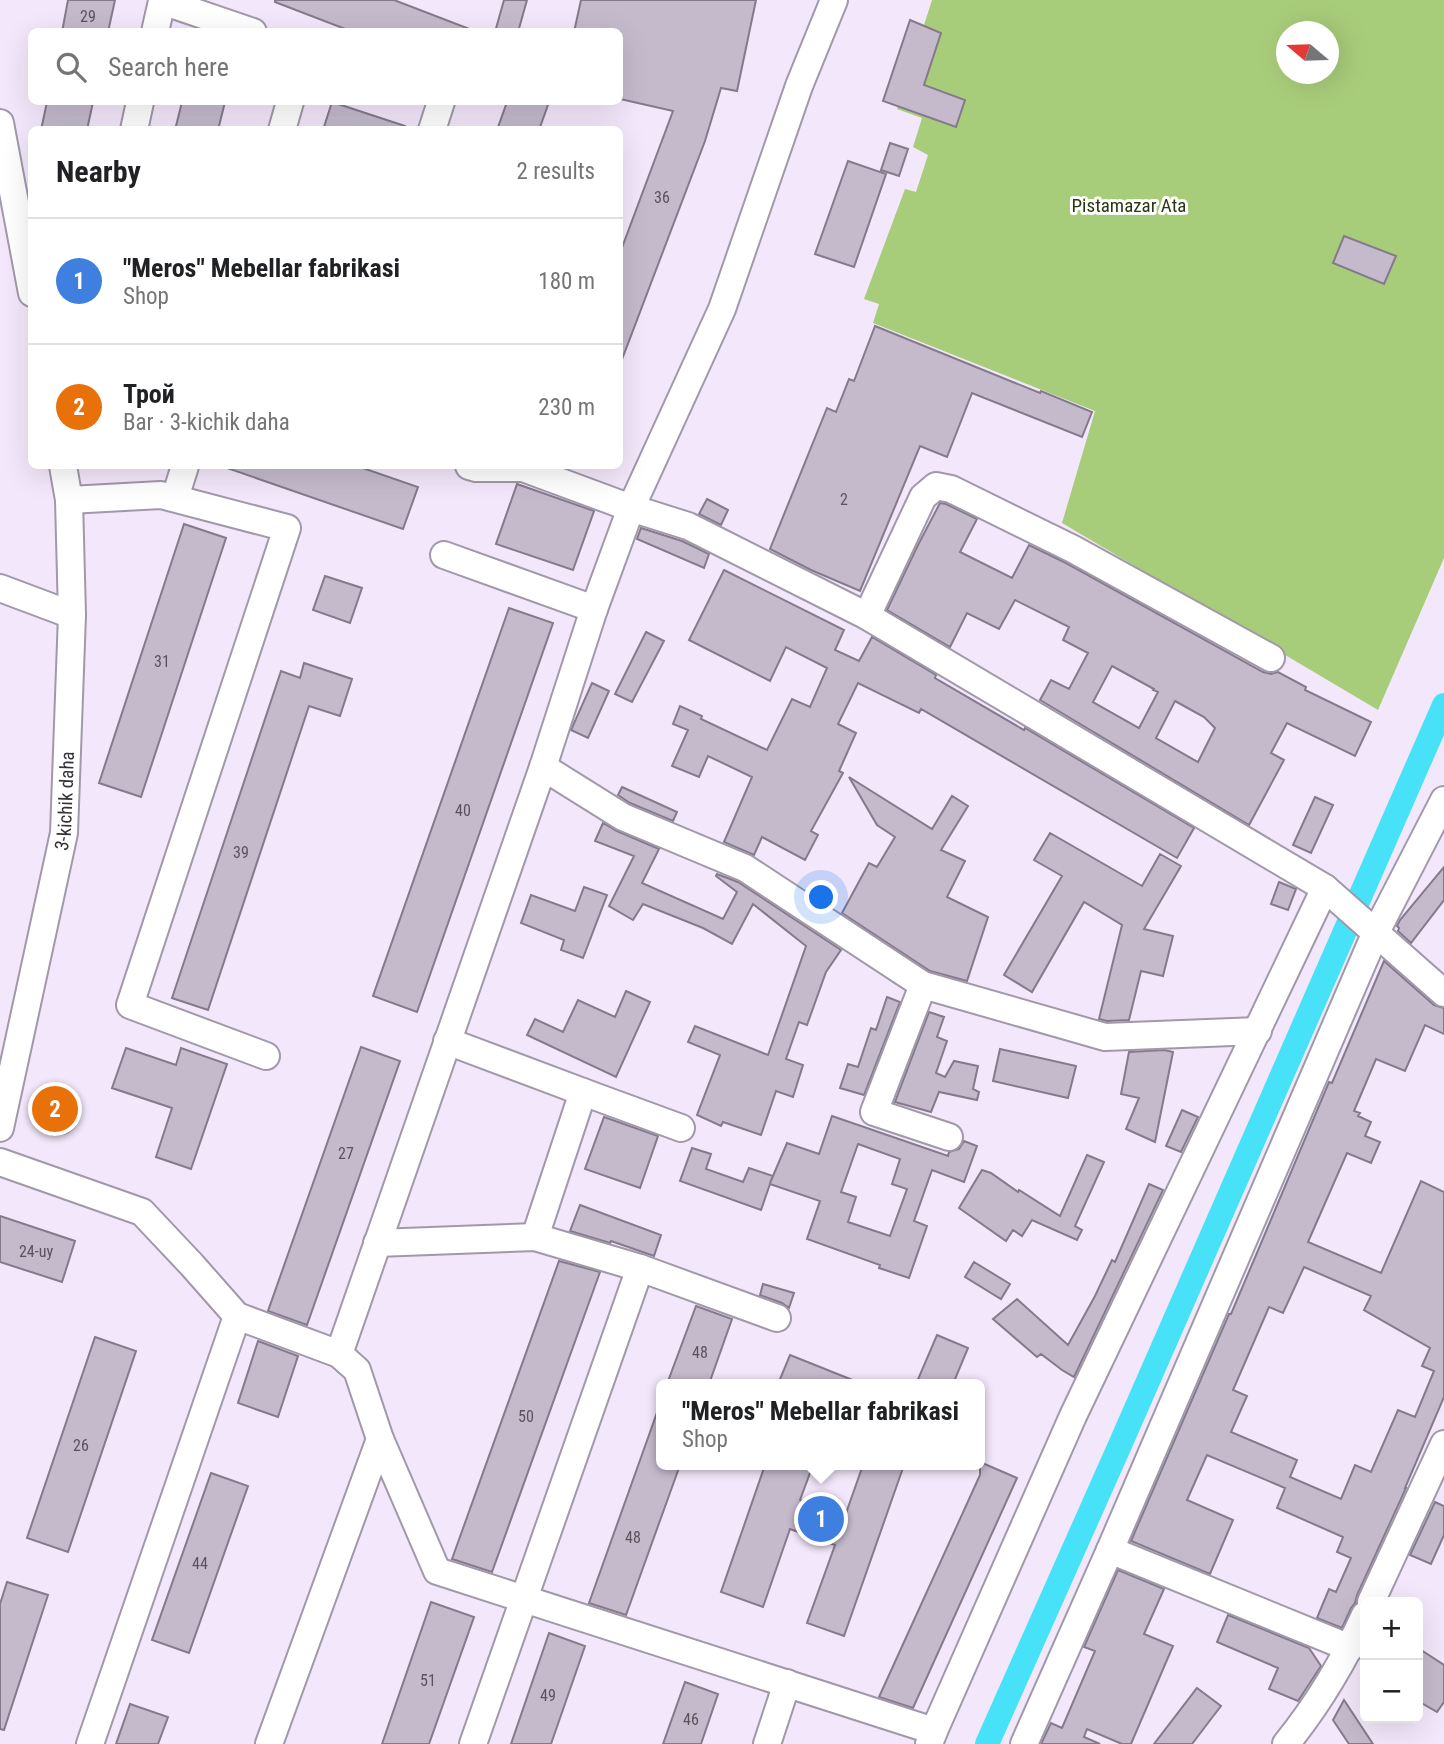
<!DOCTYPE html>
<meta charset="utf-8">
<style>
:root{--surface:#fff;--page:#f2f2f2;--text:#202124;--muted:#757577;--line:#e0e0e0;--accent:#111827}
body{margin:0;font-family:"Roboto Condensed",sans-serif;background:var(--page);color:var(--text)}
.controls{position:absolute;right:21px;bottom:21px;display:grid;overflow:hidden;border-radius:10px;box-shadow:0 7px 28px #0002}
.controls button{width:63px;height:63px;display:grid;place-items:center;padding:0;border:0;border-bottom:2px solid var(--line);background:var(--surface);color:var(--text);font:35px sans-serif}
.compass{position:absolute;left:1276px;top:21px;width:63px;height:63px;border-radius:50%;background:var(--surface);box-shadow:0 7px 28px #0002;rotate:289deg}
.you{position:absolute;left:822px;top:898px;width:24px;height:24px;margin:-18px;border:5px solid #fff;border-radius:50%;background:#1a73e8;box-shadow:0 0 0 10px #1a73e833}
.badge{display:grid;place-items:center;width:46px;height:46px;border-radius:50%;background:var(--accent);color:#fff;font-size:23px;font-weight:700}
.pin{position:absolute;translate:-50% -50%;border:4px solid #fff;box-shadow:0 2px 7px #0006}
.popup{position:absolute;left:656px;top:1379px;width:329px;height:91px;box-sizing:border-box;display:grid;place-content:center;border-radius:10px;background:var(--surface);filter:drop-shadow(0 2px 5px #0005);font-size:23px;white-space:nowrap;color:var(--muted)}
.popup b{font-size:26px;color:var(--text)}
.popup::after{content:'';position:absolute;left:50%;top:100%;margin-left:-14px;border:14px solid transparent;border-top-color:var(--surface)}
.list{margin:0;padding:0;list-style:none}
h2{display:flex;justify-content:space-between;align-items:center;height:91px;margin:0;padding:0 28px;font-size:30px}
h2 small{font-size:23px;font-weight:400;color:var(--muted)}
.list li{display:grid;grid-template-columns:46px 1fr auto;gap:21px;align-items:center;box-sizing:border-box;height:126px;padding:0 28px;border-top:2px solid var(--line)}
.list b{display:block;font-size:26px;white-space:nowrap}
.list p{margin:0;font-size:23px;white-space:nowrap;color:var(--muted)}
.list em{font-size:23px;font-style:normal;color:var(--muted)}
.icon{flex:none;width:38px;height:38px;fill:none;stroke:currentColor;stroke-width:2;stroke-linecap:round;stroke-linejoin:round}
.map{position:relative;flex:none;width:1444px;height:1744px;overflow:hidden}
.search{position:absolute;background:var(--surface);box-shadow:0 7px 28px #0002;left:28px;top:28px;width:595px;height:77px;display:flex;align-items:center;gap:18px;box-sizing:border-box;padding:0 24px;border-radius:10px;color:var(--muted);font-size:26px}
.panel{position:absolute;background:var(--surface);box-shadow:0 7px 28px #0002;left:28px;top:126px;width:595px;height:343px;border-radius:10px}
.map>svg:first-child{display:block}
.green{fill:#a8cd7a;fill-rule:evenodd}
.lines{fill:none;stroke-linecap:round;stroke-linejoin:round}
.canal{stroke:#48e2f8;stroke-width:24}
.building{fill:#c4bacc;stroke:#847a8b;stroke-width:2;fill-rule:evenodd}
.minor-casing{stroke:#a198a9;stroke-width:30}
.minor{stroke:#fff;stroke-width:26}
.labels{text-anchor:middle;stroke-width:6;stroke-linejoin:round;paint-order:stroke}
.number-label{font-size:16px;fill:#59535d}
.park-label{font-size:19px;fill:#283812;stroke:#fff}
.street-label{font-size:19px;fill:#353138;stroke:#fff}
</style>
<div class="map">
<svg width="1444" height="1744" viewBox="0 0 1444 1744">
<rect width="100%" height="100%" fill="#f3e8fb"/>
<!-- green -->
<path class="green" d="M 932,0 L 1444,0 L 1444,558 L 1378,710 L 1062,523 L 1095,411 L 873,323 L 879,304 L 864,299 L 905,189 L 916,192 L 928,155 L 913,147 L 922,118 L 897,109 ZM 1286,32 L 1328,32 L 1328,74 L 1286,74 Z"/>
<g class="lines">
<!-- canal -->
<path class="canal" d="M 987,1744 L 1120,1445 L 1444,705"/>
</g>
<!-- building -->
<path class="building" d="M 68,0 L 115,0 L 108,32 L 62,32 Z
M 275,0 L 394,0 L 472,30 L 472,32 L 353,32 L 275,2 Z
M 504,0 L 527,0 L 518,32 L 495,32 Z
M 581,0 L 756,0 L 737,91 L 721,88 L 705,141 L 621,362 L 620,361 L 620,253 L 673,111 L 620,99 L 620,32 L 574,32 Z
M 910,20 L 941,33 L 924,85 L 965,100 L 956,127 L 883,101 Z
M 47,102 L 93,102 L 87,130 L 41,130 Z
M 182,102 L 225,102 L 218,130 L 175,130 Z
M 332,102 L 405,126 L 405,130 L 323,130 Z
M 507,102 L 549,102 L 539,130 L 497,130 Z
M 890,143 L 908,149 L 899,176 L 881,170 Z
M 848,161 L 886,174 L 854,267 L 815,254 Z
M 1344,236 L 1396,256 L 1384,284 L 1333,263 Z
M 875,326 L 1040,393 L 1041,391 L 1092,412 L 1082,437 L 972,393 L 947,457 L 920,446 L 860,591 L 811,570 L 770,549 L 827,408 L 836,412 L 849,379 L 854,381 Z
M 228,466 L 357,466 L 418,487 L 403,529 L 227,468 Z
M 517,484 L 594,511 L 573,570 L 496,544 Z
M 707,499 L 728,510 L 721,525 L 699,514 Z
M 940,503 L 946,504 L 977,519 L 960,552 L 1012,578 L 1029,545 L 1066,563 L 1263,672 L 1271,674 L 1278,672 L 1306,687 L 1305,690 L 1371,722 L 1355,756 L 1287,723 L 1271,753 L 1284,760 L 1249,825 L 1040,700 L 1051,680 L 1069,689 L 1088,653 L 1063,640 L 1069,627 L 1015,600 L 999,629 L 967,613 L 950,647 L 887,610 L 918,545 ZM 1112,666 L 1154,689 L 1153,690 L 1158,692 L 1139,728 L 1093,702 ZM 1175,701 L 1204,717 L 1215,728 L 1198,762 L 1156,738 Z
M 184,524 L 226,538 L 141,797 L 99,783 Z
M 641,528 L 682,541 L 709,554 L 704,568 L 637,539 Z
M 724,570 L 844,630 L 835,650 L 859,661 L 872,637 L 936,675 L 935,678 L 1024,730 L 1025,728 L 1194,828 L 1177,858 L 921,709 L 919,713 L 858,683 L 838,724 L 856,733 L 839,771 L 843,773 L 811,831 L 818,835 L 805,860 L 762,837 L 754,855 L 724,842 L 752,777 L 708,756 L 699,777 L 672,766 L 688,730 L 673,724 L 680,706 L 702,716 L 701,719 L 767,750 L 792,699 L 810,707 L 827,668 L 786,647 L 770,681 L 689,640 Z
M 325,576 L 362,588 L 350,623 L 313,610 Z
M 509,608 L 553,623 L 417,1012 L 373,996 Z
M 646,632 L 664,641 L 632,702 L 615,694 Z
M 304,663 L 352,679 L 340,716 L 309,706 L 208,1010 L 172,998 L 281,671 L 300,678 Z
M 592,683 L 609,691 L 588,738 L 571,730 Z
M 849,777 L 932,829 L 952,796 L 968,806 L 941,850 L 965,861 L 947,897 L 988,917 L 967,981 L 930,971 L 842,913 L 869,863 L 877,867 L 895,837 L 877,825 Z
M 622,787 L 677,812 L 673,821 L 630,803 L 618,795 Z
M 1315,797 L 1333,805 L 1311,853 L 1293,845 Z
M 603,823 L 617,831 L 659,849 L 642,883 L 723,919 L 737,892 L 716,876 L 717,874 L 738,882 L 841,950 L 826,972 L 807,1025 L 799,1022 L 786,1059 L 803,1065 L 793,1097 L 776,1091 L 761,1135 L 723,1122 L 721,1126 L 697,1115 L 720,1055 L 688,1042 L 695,1026 L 768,1055 L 806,946 L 753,904 L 732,944 L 703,928 L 643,904 L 633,920 L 609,906 L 634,856 L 595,841 Z
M 1050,833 L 1142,886 L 1160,854 L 1181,866 L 1144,929 L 1173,936 L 1163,976 L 1141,971 L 1129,1020 L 1107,1021 L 1099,1019 L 1122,925 L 1084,902 L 1032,992 L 1004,975 L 1062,876 L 1034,860 Z
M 1444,867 L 1444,900 L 1411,943 L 1398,931 L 1399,928 L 1397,926 L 1400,920 Z
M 1279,882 L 1296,889 L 1288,910 L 1271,904 Z
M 584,887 L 607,895 L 583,958 L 561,950 L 564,940 L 521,923 L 531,895 L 575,911 Z
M 1384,961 L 1434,1005 L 1444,1008 L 1444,1034 L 1425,1025 L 1405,1071 L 1376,1059 L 1354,1111 L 1360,1113 L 1358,1116 L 1371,1122 L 1365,1136 L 1380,1142 L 1371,1163 L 1347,1153 L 1308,1242 L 1381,1273 L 1421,1181 L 1444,1192 L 1444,1397 L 1405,1488 L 1406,1488 L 1357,1595 L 1355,1603 L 1351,1608 L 1342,1628 L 1317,1618 L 1329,1589 L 1336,1592 L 1351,1558 L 1337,1552 L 1343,1537 L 1277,1508 L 1285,1488 L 1207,1455 L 1187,1500 L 1233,1520 L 1210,1574 L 1131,1541 L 1229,1314 L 1231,1314 L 1259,1248 L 1329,1082 L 1332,1083 ZM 1304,1267 L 1371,1296 L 1364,1310 L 1430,1348 L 1422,1366 L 1434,1371 L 1415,1417 L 1398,1410 L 1371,1472 L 1355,1465 L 1341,1499 L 1290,1477 L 1297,1460 L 1231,1432 L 1247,1396 L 1233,1390 L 1269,1307 L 1283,1313 Z
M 626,991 L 650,1002 L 616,1077 L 527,1035 L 535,1019 L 563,1032 L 578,1000 L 615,1017 Z
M 887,997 L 900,1002 L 864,1095 L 840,1088 L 848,1064 L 858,1067 L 871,1028 L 876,1030 Z
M 929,1012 L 944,1017 L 937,1037 L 947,1041 L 936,1073 L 945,1077 L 954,1061 L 978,1066 L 973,1089 L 979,1092 L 977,1100 L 939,1092 L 931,1112 L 895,1102 Z
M 361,1047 L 400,1061 L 307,1325 L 268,1311 Z
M 126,1048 L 176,1065 L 181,1048 L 227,1064 L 191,1169 L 156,1157 L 172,1108 L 112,1088 Z
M 1000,1049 L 1076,1066 L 1068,1098 L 993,1081 Z
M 1164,1050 L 1173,1052 L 1155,1142 L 1126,1129 L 1139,1098 L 1121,1094 L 1129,1052 Z
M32 1111a24 24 0 1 1 48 0a24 24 0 1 1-48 0Z
M 1182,1110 L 1198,1117 L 1181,1152 L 1166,1146 Z
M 832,1116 L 948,1156 L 949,1152 L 959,1149 L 964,1141 L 977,1146 L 964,1182 L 932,1170 L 914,1221 L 927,1226 L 909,1278 L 879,1268 L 880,1265 L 807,1239 L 820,1201 L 770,1184 L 761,1210 L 680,1181 L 692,1148 L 711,1154 L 706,1169 L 743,1182 L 749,1168 L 773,1176 L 770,1183 L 787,1143 L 819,1154 ZM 858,1144 L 900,1159 L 892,1184 L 907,1189 L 890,1236 L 848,1222 L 856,1197 L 841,1192 Z
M 604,1117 L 658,1136 L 640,1188 L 585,1169 Z
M 1087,1155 L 1104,1162 L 1075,1226 L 1082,1230 L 1077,1240 L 1032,1220 L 1022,1236 L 1013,1230 L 1006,1241 L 959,1208 L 982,1170 L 991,1173 L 1018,1192 L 1019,1190 L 1060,1216 Z
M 1149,1184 L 1163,1190 L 1074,1377 L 1062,1370 L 1041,1354 L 1037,1357 L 993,1319 L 1017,1299 L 1068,1345 L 1095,1296 L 1112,1260 L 1115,1262 Z
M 580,1205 L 661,1235 L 654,1256 L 611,1241 L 610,1243 L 570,1231 Z
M 0,1216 L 75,1241 L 62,1282 L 0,1262 Z
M 559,1261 L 600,1272 L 492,1572 L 452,1559 Z
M 974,1262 L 1010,1284 L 1001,1299 L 965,1277 Z
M 763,1284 L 794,1293 L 789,1308 L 782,1303 L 760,1295 Z
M 696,1306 L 732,1319 L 709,1384 L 667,1384 Z
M 937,1335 L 968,1348 L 953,1384 L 916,1384 Z
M 95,1337 L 136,1351 L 68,1552 L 27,1538 Z
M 258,1341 L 298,1356 L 278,1417 L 238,1403 Z
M 790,1355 L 860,1383 L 860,1384 L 778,1384 Z
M 659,1407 L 662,1407 L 662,1465 L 680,1465 L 626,1615 L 589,1603 Z
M 980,1462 L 1017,1478 L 913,1708 L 879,1697 L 980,1475 Z
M 765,1465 L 813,1465 L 800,1500 L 845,1516 L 863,1465 L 904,1465 L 844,1636 L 807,1623 L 835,1545 L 790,1529 L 763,1607 L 721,1592 Z
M 211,1473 L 248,1486 L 189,1653 L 152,1640 Z
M 1435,1502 L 1444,1506 L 1444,1535 L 1431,1564 L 1410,1555 Z
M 1118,1570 L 1164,1589 L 1144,1634 L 1173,1646 L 1131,1744 L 1122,1744 L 1087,1729 L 1084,1737 L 1100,1744 L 1041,1744 L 1051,1723 L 1062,1728 L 1095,1651 L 1084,1647 Z
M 7,1582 L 48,1595 L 4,1730 L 0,1729 L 0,1604 Z
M 431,1602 L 474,1617 L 429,1744 L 382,1744 Z
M 1228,1615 L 1309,1648 L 1321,1666 L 1298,1701 L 1269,1689 L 1278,1668 L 1217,1642 Z
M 549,1633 L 585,1646 L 551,1744 L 511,1744 Z
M 1418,1648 L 1444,1665 L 1444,1702 L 1437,1712 L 1418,1701 Z
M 685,1682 L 718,1694 L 701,1744 L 663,1744 Z
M 1197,1688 L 1221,1706 L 1211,1719 L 1192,1744 L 1154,1744 Z
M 1344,1700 L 1373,1744 L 1349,1744 L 1333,1720 Z
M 130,1704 L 168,1717 L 158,1744 L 116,1744 Z"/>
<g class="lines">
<defs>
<g id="minor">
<path d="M 155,32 L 162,1 L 253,32"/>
<path d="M 0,123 L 32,293"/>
<path d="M 134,130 L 140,102"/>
<path d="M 282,130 L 290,102"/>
<path d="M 432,130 L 441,102"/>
<path d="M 469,466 L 476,468 L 523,468 L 631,508 L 688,526 L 867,616 L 1325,888 L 1444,993"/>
<path d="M 175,498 L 185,466"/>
<path d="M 69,500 L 161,495 L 287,528 L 130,1005 L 266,1056"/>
<path d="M 444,555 L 594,609"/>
<path d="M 0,588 L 72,615"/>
<path d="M 867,616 L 923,497 L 936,486 L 951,489 L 1073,549 L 1271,658"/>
<path d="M 543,767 L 623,817 L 745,868 L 923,985 L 1105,1037 L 1258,1031"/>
<path d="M 923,985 L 874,1112 L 949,1137"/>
<path d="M 447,1041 L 583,1092"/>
<path id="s1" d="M 0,1128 L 64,833 L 72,615 L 69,500 L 63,466"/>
<path d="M 0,1162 L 142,1212 L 192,1265 L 237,1316 L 90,1744"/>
<path d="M 535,1237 L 583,1092 L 681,1128"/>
<path d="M 377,1243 L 535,1237 L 640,1268 L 777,1318"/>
<path d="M 237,1316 L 339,1354 L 357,1370 L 380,1439 L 437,1571 L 934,1731 L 929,1744"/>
<path d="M 339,1354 L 543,767 L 594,609 L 631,508 L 722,309 L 799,86 L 834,0"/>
<path d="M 1110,1550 L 1350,1648"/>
<path d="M 1371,1602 L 1444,1444"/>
<path d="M 934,1731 L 1073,1416 L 1325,888"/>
<path d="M 269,1744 L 380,1439"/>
<path d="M 473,1744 L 640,1268"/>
<path d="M 767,1744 L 787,1683"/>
<path d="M 1024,1744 L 1110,1550 L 1376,932 L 1444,800"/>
<path d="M 1286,1744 C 1319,1703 1343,1663 1365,1615"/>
</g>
</defs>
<!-- minor casing -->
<use href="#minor" class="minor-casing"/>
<!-- minor -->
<use href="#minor" class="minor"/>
</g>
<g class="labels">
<!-- number labels -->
<g class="number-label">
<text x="88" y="22">29</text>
<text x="662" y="203">36</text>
<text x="844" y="505">2</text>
<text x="162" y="667">31</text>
<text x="463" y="816">40</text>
<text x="241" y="858">39</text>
<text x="346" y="1159">27</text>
<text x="36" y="1257">24-uy</text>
<text x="700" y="1358">48</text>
<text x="526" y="1422">50</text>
<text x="81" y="1451">26</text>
<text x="633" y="1543">48</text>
<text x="200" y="1569">44</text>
<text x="428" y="1686">51</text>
<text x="548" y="1701">49</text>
<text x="691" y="1725">46</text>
</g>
<!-- park labels -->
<g class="park-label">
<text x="1129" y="212">Pistamazar Ata</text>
</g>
<!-- street labels -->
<g class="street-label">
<text dy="7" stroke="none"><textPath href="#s1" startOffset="334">3-kichik daha</textPath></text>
</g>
</g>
</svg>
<div class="controls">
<button>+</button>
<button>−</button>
</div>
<svg class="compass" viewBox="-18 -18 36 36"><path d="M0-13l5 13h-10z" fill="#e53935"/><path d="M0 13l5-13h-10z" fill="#757577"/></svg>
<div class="you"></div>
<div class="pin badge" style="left:821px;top:1519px;background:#3f7fe0">1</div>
<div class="popup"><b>&quot;Meros&quot; Mebellar fabrikasi</b>Shop</div>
<div class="pin badge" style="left:55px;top:1109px;background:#e8710a">2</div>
<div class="search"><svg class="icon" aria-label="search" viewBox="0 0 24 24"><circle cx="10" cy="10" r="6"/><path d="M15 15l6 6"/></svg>Search here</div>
<section class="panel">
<h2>Nearby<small>2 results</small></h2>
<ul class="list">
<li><span class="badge" style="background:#3f7fe0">1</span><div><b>&quot;Meros&quot; Mebellar fabrikasi</b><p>Shop</p></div><em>180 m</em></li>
<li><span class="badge" style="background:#e8710a">2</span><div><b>Трой</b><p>Bar · 3-kichik daha</p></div><em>230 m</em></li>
</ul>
</section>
</div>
